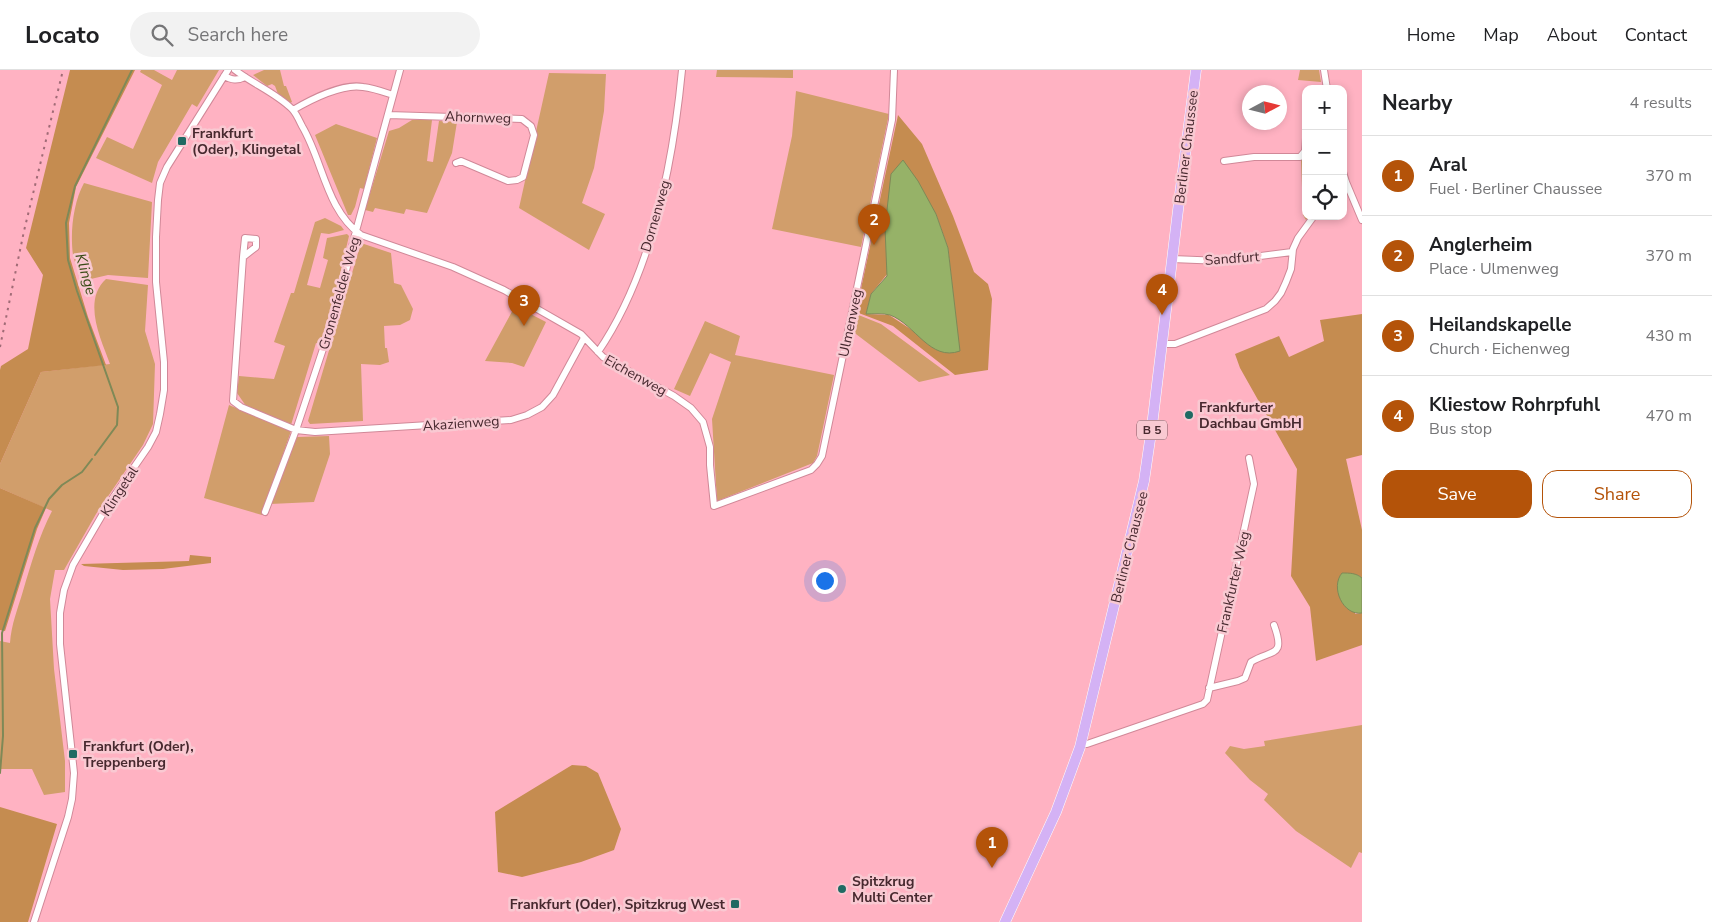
<!DOCTYPE html>
<meta charset="utf-8">
<style>
:root{--surface:#fff;--page:#f2f2f2;--text:#202124;--muted:#757577;--line:#e0e0e0;--accent:#b45309}
body{margin:0;font-family:"Nunito Sans",sans-serif;background:var(--page);color:var(--text)}
.controls{position:absolute;right:15px;top:15px;display:grid;overflow:hidden;border-radius:10px;box-shadow:0 2px 8px #0003}
.controls button{width:45px;height:45px;display:grid;place-items:center;padding:0;border:0;border-bottom:1px solid var(--line);background:var(--surface);color:var(--text);font:25px sans-serif}
.compass{position:absolute;left:1242px;top:15px;width:45px;height:45px;border-radius:50%;background:var(--surface);box-shadow:0 2px 8px #0003;rotate:83deg}
.you{position:absolute;left:824px;top:510px;width:18px;height:18px;margin:-12px;border:4px solid #fff;border-radius:50%;background:#1a73e8;box-shadow:0 0 0 8px #1a73e833}
.badge{display:grid;place-items:center;width:32px;height:32px;border-radius:50%;background:var(--accent);color:#fff;font-size:16px;font-weight:700}
.pin{position:absolute;translate:-50% -41px;filter:drop-shadow(0 1px 2px #0008)}
.pin::after{content:'';position:absolute;top:26px;width:18px;height:15px;background:inherit;clip-path:polygon(0 0,100% 0,50% 100%)}
.list{margin:0;padding:0;list-style:none}
h2{display:flex;justify-content:space-between;align-items:center;height:65px;margin:0;padding:0 20px;font-size:21px}
h2 small{font-size:16px;font-weight:400;color:var(--muted)}
.list li{display:grid;grid-template-columns:32px 1fr auto;gap:15px;align-items:center;box-sizing:border-box;height:80px;padding:0 20px;border-top:1px solid var(--line)}
.list b{display:block;font-size:19px;white-space:nowrap}
.list p{margin:0;font-size:16px;white-space:nowrap;color:var(--muted)}
.list em{font-size:16px;font-style:normal;color:var(--muted)}
.actions{display:flex;gap:10px;padding:15px 20px}
.actions a{flex:1;padding:11px 0;border:1px solid var(--accent);border-radius:15px;text-align:center;font-size:18px;color:var(--accent)}
.actions .main{background:var(--accent);color:#fff}
.icon{flex:none;width:28px;height:28px;fill:none;stroke:currentColor;stroke-width:2;stroke-linecap:round;stroke-linejoin:round}
.map{position:relative;flex:none;width:1362px;height:852px;overflow:hidden}
header{display:flex;align-items:center;gap:30px;box-sizing:border-box;height:70px;padding:0 25px;background:var(--surface);border-bottom:1px solid var(--line)}
header strong{font-size:24px}
nav{display:flex;gap:28px;margin-inline-start:auto;font-size:18px}
.search{width:350px;height:45px;background:var(--page);display:flex;align-items:center;gap:12px;box-sizing:border-box;padding:0 18px;border-radius:28px;color:var(--muted);font-size:19px}
main{display:flex}
aside{flex:1;background:var(--surface)}
.map>svg:first-child{display:block}
.green{fill:#d19e6b}
.forest{fill:#c58c50;fill-rule:evenodd}
.water{fill:#96b268;stroke:#7e8957}
.lines{fill:none;stroke-linecap:round;stroke-linejoin:round}
.stream{stroke:#7e8957;stroke-width:2}
.minor-casing{stroke:#d18898;stroke-width:8}
.primary-casing{stroke:#fff;stroke-width:11}
.minor{stroke:#fff;stroke-width:6}
.primary{stroke:#d4b2f5;stroke-width:10}
.rail{stroke:#a06b76;stroke-width:2;stroke-dasharray:2.5 5;stroke-linecap:butt}
.poi-dot{fill:#206a63;stroke:#f9c9d2;stroke-width:2}
.labels{text-anchor:middle;stroke-width:5;stroke-linejoin:round;paint-order:stroke}
.shield{fill:#f9c9d2;stroke:#7c5960;stroke-width:1}
.shield-label{font-size:12px;font-weight:bold;fill:#47292f}
.street-label{font-size:14px;fill:#47292f;stroke:#f9c9d2}
.poi-label{font-size:14px;font-weight:bold;fill:#47292f;stroke:#f9c9d2;text-anchor:start}
.water-label{font-size:15px;font-style:italic;fill:#394b16;stroke:#f9c9d2}
</style>
<header>
<strong>Locato</strong>
<div class="search"><svg class="icon" aria-label="search" viewBox="0 0 24 24"><circle cx="10" cy="10" r="6"/><path d="M15 15l6 6"/></svg>Search here</div>
<nav><a>Home</a><a>Map</a><a>About</a><a>Contact</a></nav>
</header>
<main>
<div class="map">
<svg width="1362" height="852" viewBox="0 0 1362 852">
<rect width="100%" height="100%" fill="#ffb2c2"/>
<!-- green -->
<path class="green" d="M 141,0 L 154,0 L 172,10 L 177,0 L 219,0 L 197,37 L 192,34 L 158,92 L 152,113 L 96,88 L 107,67 L 133,79 L 162,15 L 140,2 Z
M 264,0 L 280,0 L 284,16 L 286,16 L 292,32 L 290,33 L 278,24 L 275,16 L 272,14 L 267,16 L 253,5 Z
M 717,0 L 793,0 L 793,8 L 716,7 Z
M 1300,0 L 1319,0 L 1321,12 L 1298,10 Z
M 549,3 L 606,4 L 604,41 L 594,98 L 582,133 L 605,144 L 589,180 L 519,138 Z
M 796,21 L 889,44 L 861,177 L 772,159 L 792,66 Z
M 412,50 L 432,50 L 427,91 L 433,92 L 439,51 L 457,52 L 452,83 L 427,143 L 406,139 L 404,144 L 375,138 L 373,142 L 365,140 L 389,61 L 399,58 Z
M 336,54 L 377,68 L 364,119 L 360,118 L 355,137 L 351,145 L 348,145 L 315,65 Z
M 1306,88 L 1306,146 L 1310,146 L 1306,150 L 1303,145 L 1301,90 Z
M 84,113 L 152,132 L 148,208 L 108,205 L 82,211 C 79,203 75,194 73,185 C 70,163 73,133 84,113 Z
M 325,148 L 341,156 L 344,160 L 329,164 L 321,163 L 307,215 L 320,218 L 328,190 L 323,188 L 327,168 L 347,164 L 349,166 L 333,234 L 320,274 L 316,273 L 291,355 L 246,336 L 237,323 L 239,306 L 274,309 L 285,276 L 274,272 L 291,223 L 294,223 L 315,152 Z
M 361,173 L 391,183 L 394,213 L 401,215 L 413,239 L 410,250 L 400,255 L 384,256 L 385,278 L 387,278 L 389,292 L 380,295 L 361,294 L 363,351 L 310,354 L 308,351 Z
M 106,209 L 148,215 L 145,261 L 155,294 L 153,354 L 143,375 L 96,444 L 64,500 L 55,500 L 50,529 L 54,599 L 65,691 L 65,722 L 44,725 L 32,699 L 0,699 L 0,571 L 10,573 C 11,555 18,538 23,521 C 31,494 39,466 52,441 L 0,418 L 0,394 L 41,302 L 110,294 C 101,269 82,231 106,209 Z
M 515,236 L 546,252 L 524,297 L 512,293 L 485,291 Z
M 856,244 L 881,254 L 950,305 L 919,312 L 852,261 Z
M 705,251 L 740,266 L 735,285 L 834,305 L 817,386 L 813,393 L 717,431 L 712,349 L 731,292 L 710,283 L 690,326 L 674,319 Z
M 229,335 L 291,361 L 262,445 L 204,428 Z
M 329,366 L 330,384 L 314,432 L 270,434 L 297,367 Z
M 1362,655 L 1362,783 L 1359,782 L 1351,798 L 1296,761 L 1264,730 L 1268,724 L 1250,710 L 1225,683 L 1230,676 L 1244,679 L 1265,676 L 1264,671 Z"/>
<!-- forest -->
<path class="forest" d="M 70,0 L 135,0 L 76,117 L 69,153 L 70,188 L 88,247 L 106,295 L 41,302 L 0,394 L 0,300 L 1,296 L 28,279 L 43,205 L 26,178 Z
M 898,45 L 922,74 L 953,146 L 974,202 L 988,214 L 992,229 L 988,300 L 955,305 L 893,256 L 856,242 ZM 936,144 L 948,178 L 959,281 L 930,276 L 912,260 L 889,245 L 866,244 L 871,224 Z
M 1362,244 L 1362,385 L 1346,389 L 1362,460 L 1362,508 L 1358,505 L 1355,544 L 1362,543 L 1362,575 L 1316,591 L 1310,537 L 1291,506 L 1297,399 L 1240,298 L 1235,284 L 1279,266 L 1289,287 L 1324,271 L 1320,250 Z
M 0,418 L 46,438 L 37,459 L 5,561 L 0,560 Z
M 190,485 L 211,487 L 211,493 L 163,499 L 123,500 L 84,496 L 81,494 L 189,491 Z
M 572,695 L 586,696 L 598,703 L 621,759 L 614,780 L 581,792 L 522,807 L 498,802 L 495,742 Z
M 0,737 L 57,754 L 28,852 L 0,852 Z"/>
<!-- water -->
<path class="water" d="M 903,90 L 918,111 L 936,144 L 948,178 L 960,281 C 930,292 915,254 890,245 C 883,243 873,244 866,244 L 871,224 L 887,206 L 885,158 L 891,104 Z
M 1342,503 C 1350,503 1356,503 1362,508 L 1362,543 C 1343,546 1330,517 1342,503 Z"/>
<g class="lines">
<!-- stream -->
<path class="stream" d="M 95,385 L 117,355 L 118,337 L 77,221 L 68,190 L 66,153 L 75,116 L 132,0
M 0,703 L 3,666 L 2,563 L 35,458 L 49,429 L 62,415 L 82,402 L 92,389"/>
<defs>
<path id="minor" d="M 235,0 C 253,14 276,23 292,39 C 296,43 299,50 302,56 C 323,91 326,140 361,165 L 453,197 L 504,220 L 581,264 L 603,287 L 674,326 L 691,338 L 703,352 L 710,377 L 710,395 L 714,436 L 811,400 L 817,394 L 822,386 L 892,50 L 894,0
M 1324,0 L 1327,19
M 224,6 C 232,10 237,11 245,7
M 293,40 C 310,30 343,13 363,17 C 373,18 384,22 393,25
M 388,45 L 522,49 L 531,56 L 534,65 L 523,107 L 517,110 L 508,111 L 461,91 L 456,93
M 1224,91 L 1254,87 L 1300,87 L 1305,81 L 1306,68
M 1343,102 L 1346,112 L 1362,150
M 243,187 L 245,168 L 256,169 L 256,177 L 243,187 L 233,331 L 241,337 L 296,360 L 315,362 L 511,350 L 527,345 L 542,337 L 553,325 L 584,268
M 1172,189 L 1222,191 L 1292,182
M 1162,274 L 1175,274 L 1266,239 L 1275,231 L 1281,223 L 1286,212 L 1291,199 L 1293,179 L 1298,168 L 1314,146
M 598,282 C 652,203 673,94 682,0
M 265,442 L 296,360 L 336,240 L 356,161 L 400,0
M 1209,618 L 1238,611 L 1245,608 L 1251,592 C 1272,579 1286,588 1274,555
M 1081,673 L 1087,674 L 1203,634 L 1207,630 L 1254,414 L 1249,388
M 34,852 L 68,747 L 72,729 L 74,703 L 60,574 L 60,543 L 64,520 L 73,495 L 108,435 L 148,377 L 156,362 L 160,344 L 164,320 L 164,292 L 156,212 L 156,167 L 158,130 L 160,113 L 167,97 L 228,0"/>
<path id="primary" d="M 1005,852 L 1056,742 L 1080,677 L 1144,411 L 1152,356 L 1179,132 L 1196,0"/>
</defs>
<!-- minor casing -->
<use href="#minor" class="minor-casing"/>
<!-- primary casing -->
<use href="#primary" class="primary-casing"/>
<!-- minor -->
<use href="#minor" class="minor"/>
<!-- primary -->
<use href="#primary" class="primary"/>
<!-- rail -->
<path class="rail" d="M 0,277 L 24,161 L 63,0"/>
</g>
<!-- markers -->
<g class="poi-dot">
<rect x="177" y="66" width="10" height="10" rx="2.5"/>
<circle cx="1189" cy="345" r="5"/>
<rect x="68" y="679" width="10" height="10" rx="2.5"/>
<circle cx="842" cy="819" r="5"/>
<rect x="730" y="829" width="10" height="10" rx="2.5"/>
</g>
<g class="labels">
<!-- shield labels -->
<rect class="shield" x="1137" y="350.5" width="30" height="19" rx="4"/>
<g class="shield-label">
<text x="1152" y="364">B 5</text>
</g>
<!-- street labels -->
<g class="street-label">
<text transform="translate(478 47) rotate(2)" y="5">Ahornweg</text>
<text transform="translate(1186 77) rotate(-83)" y="5">Berliner Chaussee</text>
<text transform="translate(655 146) rotate(-74)" y="5">Dornenweg</text>
<text transform="translate(1232 188) rotate(-4)" y="5">Sandfurt</text>
<text transform="translate(339 223) rotate(-74)" y="5">Gronenfelder Weg</text>
<text transform="translate(850 253) rotate(-78)" y="5">Ulmenweg</text>
<text transform="translate(636 305) rotate(29)" y="5">Eichenweg</text>
<text transform="translate(461 353) rotate(-4)" y="5">Akazienweg</text>
<text transform="translate(119 421) rotate(-57)" y="5">Klingetal</text>
<text transform="translate(1129 477) rotate(-76)" y="5">Berliner Chaussee</text>
<text transform="translate(1233 512) rotate(-77)" y="5">Frankfurter Weg</text>
</g>
<!-- poi labels -->
<g class="poi-label">
<text x="192" y="68">Frankfurt<tspan x="192" dy="16">(Oder), Klingetal</tspan></text>
<text x="1199" y="342">Frankfurter<tspan x="1199" dy="16">Dachbau GmbH</tspan></text>
<text x="83" y="681">Frankfurt (Oder),<tspan x="83" dy="16">Treppenberg</tspan></text>
<text x="852" y="816">Spitzkrug<tspan x="852" dy="16">Multi Center</tspan></text>
<text x="725" y="839" text-anchor="end">Frankfurt (Oder), Spitzkrug West</text>
</g>
<!-- water labels -->
<g class="water-label">
<text transform="translate(86 204) rotate(74)" y="5">Klinge</text>
</g>
</g>
</svg>
<div class="controls">
<button>+</button>
<button>−</button>
<button><svg class="icon" aria-label="locate" viewBox="0 0 24 24"><circle cx="12" cy="12" r="6"/><path d="M12 2v4M12 18v4M2 12h4M18 12h4"/></svg></button>
</div>
<svg class="compass" viewBox="-18 -18 36 36"><path d="M0-13l5 13h-10z" fill="#e53935"/><path d="M0 13l5-13h-10z" fill="#757577"/></svg>
<div class="you"></div>
<div class="pin badge" style="left:992px;top:798px">1</div>
<div class="pin badge" style="left:874px;top:175px">2</div>
<div class="pin badge" style="left:524px;top:256px">3</div>
<div class="pin badge" style="left:1162px;top:245px">4</div>
</div>
<aside>
<h2>Nearby<small>4 results</small></h2>
<ul class="list">
<li><span class="badge">1</span><div><b>Aral</b><p>Fuel · Berliner Chaussee</p></div><em>370 m</em></li>
<li><span class="badge">2</span><div><b>Anglerheim</b><p>Place · Ulmenweg</p></div><em>370 m</em></li>
<li><span class="badge">3</span><div><b>Heilandskapelle</b><p>Church · Eichenweg</p></div><em>430 m</em></li>
<li><span class="badge">4</span><div><b>Kliestow Rohrpfuhl</b><p>Bus stop</p></div><em>470 m</em></li>
</ul>
<div class="actions"><a class="main">Save</a><a>Share</a></div>
</aside>
</main>
